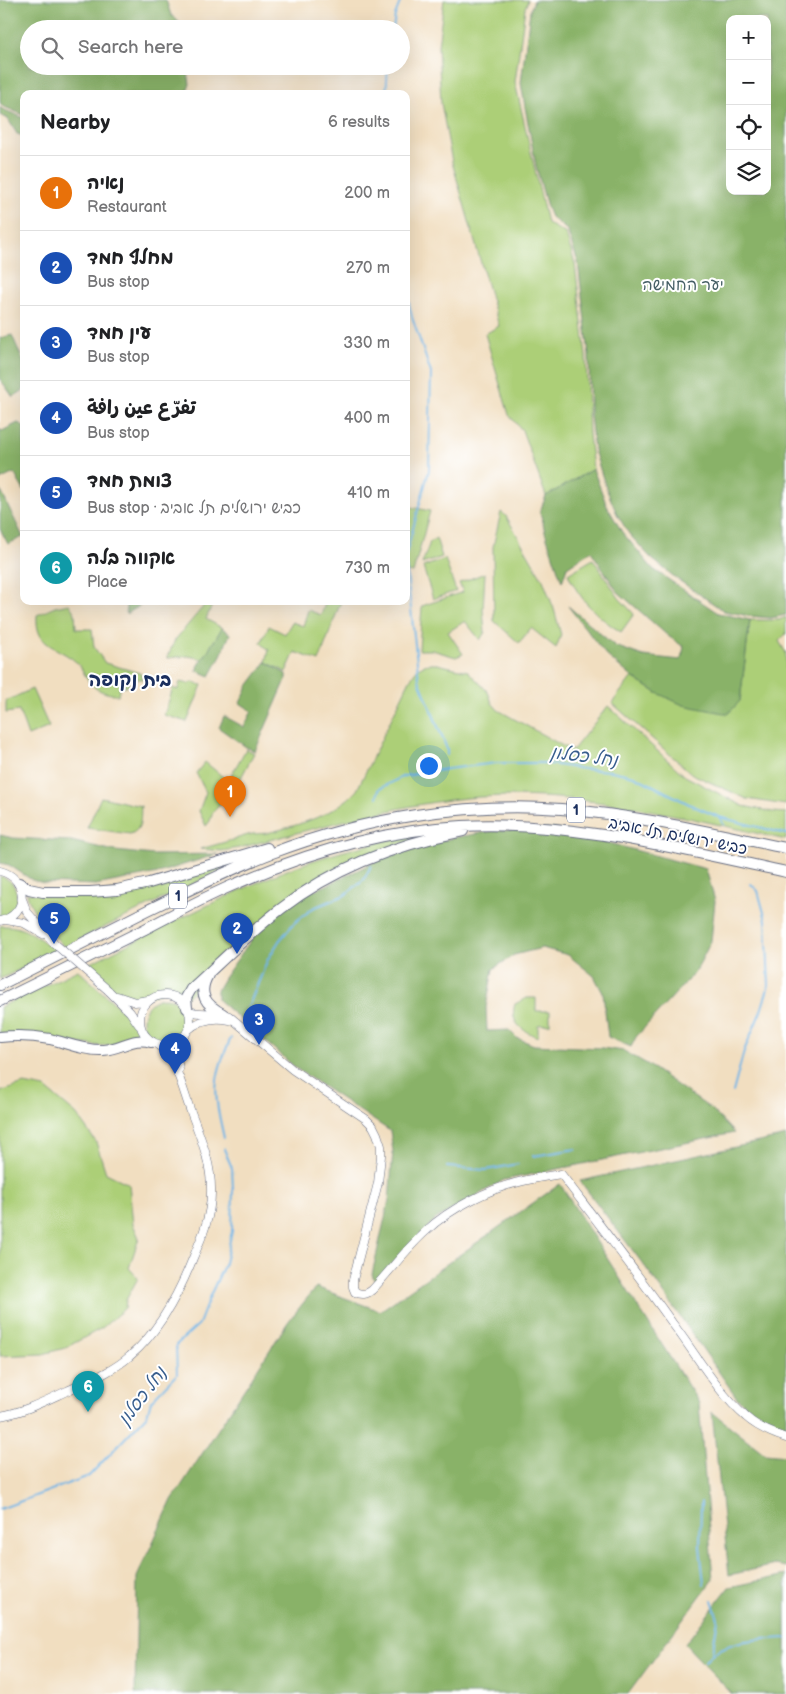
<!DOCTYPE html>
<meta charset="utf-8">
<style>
:root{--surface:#fff;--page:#f6f6f6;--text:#202124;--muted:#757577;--line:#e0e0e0;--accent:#d93025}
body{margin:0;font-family:"Balsamiq Sans","Playpen Sans Arabic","Playpen Sans Hebrew",sans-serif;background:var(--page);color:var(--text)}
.controls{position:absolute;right:15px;top:15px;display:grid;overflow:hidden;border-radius:10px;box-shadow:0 5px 20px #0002}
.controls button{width:45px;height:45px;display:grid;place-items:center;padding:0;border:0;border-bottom:1px solid var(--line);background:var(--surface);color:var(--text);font:25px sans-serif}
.you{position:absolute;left:428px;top:765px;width:18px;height:18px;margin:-12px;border:4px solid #fff;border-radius:50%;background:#1a73e8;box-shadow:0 0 0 8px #1a73e833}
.badge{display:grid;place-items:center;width:32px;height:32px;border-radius:50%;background:var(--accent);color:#fff;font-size:16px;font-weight:700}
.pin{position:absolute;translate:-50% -41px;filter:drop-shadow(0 1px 2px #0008)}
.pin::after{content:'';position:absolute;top:26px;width:18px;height:15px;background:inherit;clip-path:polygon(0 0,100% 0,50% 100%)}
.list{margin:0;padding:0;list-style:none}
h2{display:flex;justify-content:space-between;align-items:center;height:65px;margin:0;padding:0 20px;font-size:21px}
h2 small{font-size:16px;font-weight:400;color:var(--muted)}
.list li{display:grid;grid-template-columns:32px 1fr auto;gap:15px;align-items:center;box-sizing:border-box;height:75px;padding:0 20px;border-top:1px solid var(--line)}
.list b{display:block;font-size:19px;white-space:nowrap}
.list p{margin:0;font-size:16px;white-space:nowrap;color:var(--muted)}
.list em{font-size:16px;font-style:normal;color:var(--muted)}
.icon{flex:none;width:28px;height:28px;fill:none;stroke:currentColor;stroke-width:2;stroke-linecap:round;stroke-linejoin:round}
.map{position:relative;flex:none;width:786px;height:1694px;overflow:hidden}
.search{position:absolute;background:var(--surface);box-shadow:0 5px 20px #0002;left:20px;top:20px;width:390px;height:55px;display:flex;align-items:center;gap:12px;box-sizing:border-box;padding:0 18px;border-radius:28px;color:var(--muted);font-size:19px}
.panel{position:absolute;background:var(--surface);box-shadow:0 5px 20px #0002;left:20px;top:90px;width:390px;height:515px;border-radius:10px}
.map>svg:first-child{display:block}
.green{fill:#accf77;stroke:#647f6a}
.forest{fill:#89b268;stroke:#527063;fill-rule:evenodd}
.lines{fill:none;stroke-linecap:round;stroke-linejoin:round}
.stream{stroke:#6fb5e6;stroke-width:2}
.secondary-casing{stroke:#666c80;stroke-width:9}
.highway-casing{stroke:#666c80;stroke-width:12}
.secondary{stroke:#fff;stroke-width:8}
.highway{stroke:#fff;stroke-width:10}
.secondary-bridge-casing{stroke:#666c80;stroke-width:9;stroke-linecap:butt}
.secondary-bridge{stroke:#fff;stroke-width:8}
.labels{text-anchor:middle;stroke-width:4;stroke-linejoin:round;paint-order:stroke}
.shield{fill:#fff;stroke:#5f6d8e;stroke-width:1}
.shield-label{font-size:15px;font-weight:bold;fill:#1b2f5e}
.park-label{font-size:16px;fill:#465f66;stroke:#fff}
.street-label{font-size:16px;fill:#1b2f5e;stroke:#fff}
.water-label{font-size:18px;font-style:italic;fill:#385e8e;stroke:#fff}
.quarter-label{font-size:19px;font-weight:bold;fill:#1b2f5e;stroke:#fff}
</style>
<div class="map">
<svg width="786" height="1694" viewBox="0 0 786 1694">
<rect width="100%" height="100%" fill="#fff"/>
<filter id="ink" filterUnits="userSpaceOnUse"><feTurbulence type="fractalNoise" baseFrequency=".02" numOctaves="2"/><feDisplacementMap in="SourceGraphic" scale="10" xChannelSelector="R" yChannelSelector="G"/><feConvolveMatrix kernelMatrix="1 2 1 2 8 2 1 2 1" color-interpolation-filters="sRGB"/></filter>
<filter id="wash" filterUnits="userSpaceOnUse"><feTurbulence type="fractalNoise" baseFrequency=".0096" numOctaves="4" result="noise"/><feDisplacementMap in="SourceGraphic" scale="20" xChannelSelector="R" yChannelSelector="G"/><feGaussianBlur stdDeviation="1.12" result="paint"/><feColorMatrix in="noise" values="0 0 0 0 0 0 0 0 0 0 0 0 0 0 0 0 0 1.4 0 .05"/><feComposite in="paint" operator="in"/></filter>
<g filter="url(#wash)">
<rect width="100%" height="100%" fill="#f1dec0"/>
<!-- green -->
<path class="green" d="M 444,0 L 528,0 L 525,8 L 515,82 L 547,223 L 566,234 L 575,264 L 586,356 L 589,434 L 593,469 L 546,496 L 522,430 L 509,415 L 485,334 L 499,326 L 452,162 L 441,103 L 438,46 Z
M 406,506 L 430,511 L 413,573 L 406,572 Z
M 501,512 L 506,516 L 543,580 L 554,609 L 561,635 L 556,648 L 531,628 L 519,643 L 494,621 L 493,547 Z
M 436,538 L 442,557 L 422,564 L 430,542 Z
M 445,559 L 456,591 L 433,599 L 423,567 Z
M 593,559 L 619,598 L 634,614 L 621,632 C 598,618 579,599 568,574 Z
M 485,573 L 483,610 L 485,632 L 480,640 L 465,621 L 448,632 L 463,654 L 456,657 L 432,650 L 419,650 L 422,606 L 463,592 L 459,583 Z
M 208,601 L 214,601 L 206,619 L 222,628 L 203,659 L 188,656 L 167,658 L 175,640 Z
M 326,601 L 341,601 L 319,661 L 295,652 L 286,672 L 266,662 L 269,650 L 261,643 L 269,626 L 285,634 L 292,622 L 303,626 L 308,610 L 321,615 Z
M 69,604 L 75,613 L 76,629 L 92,629 L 94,647 L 105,663 L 140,673 L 143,679 L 129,679 L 128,686 L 120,686 L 118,695 C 104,693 94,691 86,677 C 83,672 81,666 76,662 C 57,645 35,648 37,615 L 55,607 Z
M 786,617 L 786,634 L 779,641 L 786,653 L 786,805 L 747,799 L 692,774 L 612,703 L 632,677 L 657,693 L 740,701 L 750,620 L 779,620 Z
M 428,664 L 437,664 L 468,671 L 488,692 L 492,703 L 498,710 L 572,751 L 608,706 L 685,776 L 743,806 L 773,812 L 786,813 L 786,840 C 686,817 583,791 480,797 C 461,798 442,801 423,804 C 361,815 301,832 239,848 L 222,851 L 200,849 C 216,845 232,840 248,835 C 254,833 261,834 267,833 C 299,825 335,815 357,790 L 409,682 C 414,673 417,666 428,664 Z
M 180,682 L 190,684 L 191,682 L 202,685 L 187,722 L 164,715 L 173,688 L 178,690 Z
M 32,689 L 49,727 L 28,736 L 19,711 L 6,713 L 6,701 Z
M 246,749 L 254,753 L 235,789 L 213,812 L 210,821 L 206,826 L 199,811 L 206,792 L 196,773 L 205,762 L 228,781 Z
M 101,797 L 141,806 C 140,817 143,830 130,834 L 87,828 Z
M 421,833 L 422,837 L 350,861 L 302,888 L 279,904 L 184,1000 C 163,981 154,1001 137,999 C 115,997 100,979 86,965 C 154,932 222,896 292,868 C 334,852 378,842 421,833 Z
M 246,858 L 64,947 C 51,931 31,914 27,893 L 91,897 Z
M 0,876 C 22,882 23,911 0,917 Z
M 0,926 C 23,924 39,938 57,952 L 0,979 Z
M 78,970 L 126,1014 L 142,1036 L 134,1036 L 113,1044 L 99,1046 L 0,1033 L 0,1007 Z
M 527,998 L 536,998 L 536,1011 L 550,1011 L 550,1024 L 538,1025 L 538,1037 C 522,1031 509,1022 515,1004 Z
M143 1020a22 22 0 1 1 44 0a22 22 0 1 1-44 0Z
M 24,1084 L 45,1088 L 76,1114 L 96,1142 L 106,1173 L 129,1184 L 133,1224 L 139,1238 L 129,1268 L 138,1278 L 126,1300 L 125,1308 L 102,1328 L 65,1348 L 43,1354 L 0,1356 L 0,1092 Z"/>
<!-- forest -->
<path class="forest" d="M 0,0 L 166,0 L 171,15 L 181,24 L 182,29 L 29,29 L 29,66 L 187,66 L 190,84 L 186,94 L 161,94 L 159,92 L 157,94 L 24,94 L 24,115 L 2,106 L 0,102 Z
M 534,0 L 786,0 L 786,615 L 771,618 L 749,616 L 724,611 L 677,579 L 651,558 L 629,534 L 617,514 L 606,488 L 594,450 L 590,414 L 589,355 L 578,262 L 567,230 L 551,217 L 547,207 L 536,166 L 525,107 L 521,83 L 530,11 ZM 730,19 L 767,19 L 767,191 L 730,191 Z
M 0,107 L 2,109 L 24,118 L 24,136 L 17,134 L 8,119 L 0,115 Z
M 12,335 L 24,363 L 24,390 L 13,397 L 0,379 L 0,338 Z
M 18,423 L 24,426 L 24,491 L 14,473 L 0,480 L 0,429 L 2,431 Z
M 593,469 L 607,506 L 622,532 L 653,569 L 718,613 L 750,620 L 740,701 L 728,714 L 683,705 L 657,693 L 632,677 L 606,655 L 568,606 L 615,646 L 643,656 L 681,660 L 684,647 L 668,636 L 617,591 L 591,551 L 567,567 L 562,582 L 545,532 L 540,511 L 546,496 Z
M 0,489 L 23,537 L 8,544 L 0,529 Z
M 126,601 L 143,601 L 143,602 L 138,607 L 126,614 Z
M 222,628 L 230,634 L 219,660 L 210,676 L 196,670 Z
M 266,662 L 286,674 L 286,680 L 255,751 L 246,747 L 219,728 L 224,716 L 244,727 L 252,711 L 240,703 L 248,686 Z
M 556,829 L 706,869 L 715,901 L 711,941 L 696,971 L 636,1037 L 631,1047 L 608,1037 L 603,993 L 594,976 L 568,955 L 542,948 L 514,955 L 493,969 L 486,1007 L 487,1031 L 509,1030 L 517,1038 L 534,1045 L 602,1048 L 624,1051 L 647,1064 L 711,1109 L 734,1133 L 504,1180 L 436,1219 L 375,1282 L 372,1274 L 389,1200 L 393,1151 L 390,1131 L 297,1069 L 217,999 L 217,990 L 224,978 L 251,940 L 268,914 L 279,903 L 325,886 L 380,859 L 452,838 L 493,831 Z
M 0,835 L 13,838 L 71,841 L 115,851 L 154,855 L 218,854 L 158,873 L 96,885 L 44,883 L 32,880 L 9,865 L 0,863 Z
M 786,1136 L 786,1428 L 774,1427 L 737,1398 L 646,1268 L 580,1181 Z
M 560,1184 L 699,1403 L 713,1579 L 628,1694 L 135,1694 L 137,1577 L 172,1500 L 288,1322 L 316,1287 L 380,1311 Z
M 712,1412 L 765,1454 L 786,1456 L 786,1567 L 775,1565 L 729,1575 Z
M 786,1575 L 786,1694 L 732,1694 L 685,1644 L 729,1587 Z"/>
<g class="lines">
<!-- stream -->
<path class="stream" d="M 393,29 L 395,15 L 401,0
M 386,94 L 388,66
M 406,290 L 412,317 L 431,373 L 429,470 L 406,554
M 406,565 L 419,680 L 447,749 L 447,755
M 377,797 L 379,789 L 404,776 L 447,769 L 497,763 L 544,763 L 584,769 L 612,771 L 634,776 L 691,805 L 719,817 L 786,834
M 720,818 L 724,825
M 245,1015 L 268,959 L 279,941 L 294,923 L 313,908 L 345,895 L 364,879 L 371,866
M 733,1092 L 744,1051 L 761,1011 L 769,985 L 766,920 L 758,891 L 751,884
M 224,1138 C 214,1094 211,1081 231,1038
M 533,1156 L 576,1149
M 447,1167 L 486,1170 L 518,1164
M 701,1502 L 700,1547 L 704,1584
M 0,1509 L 89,1476 L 147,1415 L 151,1401 L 177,1374 L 176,1345 L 199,1324 L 209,1298 L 225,1263 L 232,1231 L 233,1189 L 232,1168 L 224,1149
M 712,1653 L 718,1619 L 712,1600
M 705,1661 C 725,1639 758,1639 786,1638"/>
</g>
</g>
<g filter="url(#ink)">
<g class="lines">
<defs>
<path id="secondary" d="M 0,871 C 29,878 29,915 0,921
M 22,899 L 27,912 L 55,944
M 6,920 L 24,923 L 43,934
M 108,990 L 130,1012 L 139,1025
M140 1020a25 25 0 1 1 50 0a25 25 0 1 1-50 0Z
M 117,996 L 135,1002 L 148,1000
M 189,1011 C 202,1016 215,1010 229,1016 L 293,1070 L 366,1119 L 373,1126 L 377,1134 L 381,1146 L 381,1156 L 378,1183 L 353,1280 L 353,1287 L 355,1292 C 362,1295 366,1295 372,1290 C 390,1271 406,1249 426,1231 C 450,1208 491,1188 523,1181 C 536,1178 548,1176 561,1174 C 599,1224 637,1273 673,1324 C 695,1353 718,1393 746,1417 C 757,1427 771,1433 786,1438
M 188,1030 C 200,1019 215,1017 230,1020
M 179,1069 L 176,1053 L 182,1040
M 0,1416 C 24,1412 45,1401 67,1391 C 88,1381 112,1372 130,1356 C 159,1332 179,1293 193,1258 C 202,1237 211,1216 211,1193 C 212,1164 201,1139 191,1112 C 183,1091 176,1055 155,1043"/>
<path id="highway" d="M 19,883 L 29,889 L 43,892 L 90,892 L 117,890 L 149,883 L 267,848
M 208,975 C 197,994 206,1005 223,1014
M 0,985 C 49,960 99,935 148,910 C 189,890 230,869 272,853 C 364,818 464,802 561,809 C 637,815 712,833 786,848
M 0,1001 C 48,977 97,953 145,929 C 176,913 206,896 238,883 C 309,852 385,830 462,826 C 568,820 683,850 786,872
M 187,1008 L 186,998 L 191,989 C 221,962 250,932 282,908 C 335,867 398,844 463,831
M 0,1037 C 17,1035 34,1036 50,1039 C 67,1043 85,1051 103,1050 C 121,1049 134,1036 151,1042"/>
</defs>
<!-- secondary casing -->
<use href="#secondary" class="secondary-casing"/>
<!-- highway casing -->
<use href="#highway" class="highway-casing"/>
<!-- secondary -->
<use href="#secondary" class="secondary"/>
<!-- highway -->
<use href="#highway" class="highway"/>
<defs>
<path id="secondary-bridge" d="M 55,944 L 108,990"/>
</defs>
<!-- secondary-bridge casing -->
<use href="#secondary-bridge" class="secondary-bridge-casing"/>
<!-- secondary-bridge -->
<use href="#secondary-bridge" class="secondary-bridge"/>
</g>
</g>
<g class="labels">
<!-- shield labels -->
<g class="shield">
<rect x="567" y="797.5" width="18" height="25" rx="4"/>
<rect x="169" y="883.5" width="18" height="25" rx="4"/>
</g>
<g class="shield-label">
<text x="576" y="815">1</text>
<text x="178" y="901">1</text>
</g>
<!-- park labels -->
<g class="park-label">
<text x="683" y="290">יער החמישה</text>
</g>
<!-- street labels -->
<g class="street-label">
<text transform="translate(678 835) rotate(11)" y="6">כביש ירושלים תל אביב</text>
</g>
<!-- water labels -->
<g class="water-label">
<text transform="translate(584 756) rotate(7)" y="6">נחל כסלון</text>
<text transform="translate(142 1396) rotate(-53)" y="6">נחל כסלון</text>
</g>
<!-- quarter labels -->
<g class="quarter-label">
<text x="130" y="686">בית נקופה</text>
</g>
</g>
</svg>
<div class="controls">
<button>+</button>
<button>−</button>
<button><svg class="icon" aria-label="locate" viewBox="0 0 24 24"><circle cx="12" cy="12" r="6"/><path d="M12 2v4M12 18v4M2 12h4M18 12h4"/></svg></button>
<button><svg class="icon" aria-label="layers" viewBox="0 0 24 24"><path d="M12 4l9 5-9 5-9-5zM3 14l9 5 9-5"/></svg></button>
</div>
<div class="you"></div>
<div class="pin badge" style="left:230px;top:817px;background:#e8710a">1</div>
<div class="pin badge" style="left:237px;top:954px;background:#1a4fb4">2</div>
<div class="pin badge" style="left:259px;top:1045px;background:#1a4fb4">3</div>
<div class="pin badge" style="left:175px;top:1074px;background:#1a4fb4">4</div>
<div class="pin badge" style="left:54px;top:944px;background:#1a4fb4">5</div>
<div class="pin badge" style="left:88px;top:1412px;background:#0f9aa8">6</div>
<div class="search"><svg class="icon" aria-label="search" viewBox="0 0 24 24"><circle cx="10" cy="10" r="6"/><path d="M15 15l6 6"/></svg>Search here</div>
<section class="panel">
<h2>Nearby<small>6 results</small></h2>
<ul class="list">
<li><span class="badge" style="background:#e8710a">1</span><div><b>נאיה</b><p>Restaurant</p></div><em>200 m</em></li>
<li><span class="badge" style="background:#1a4fb4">2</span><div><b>מחלף חמד</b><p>Bus stop</p></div><em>270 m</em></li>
<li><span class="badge" style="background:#1a4fb4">3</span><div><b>עין חמד</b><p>Bus stop</p></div><em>330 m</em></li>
<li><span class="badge" style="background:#1a4fb4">4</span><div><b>تفرّع عين رافة</b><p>Bus stop</p></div><em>400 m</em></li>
<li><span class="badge" style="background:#1a4fb4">5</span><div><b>צומת חמד</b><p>Bus stop · כביש ירושלים תל אביב</p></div><em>410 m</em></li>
<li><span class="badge" style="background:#0f9aa8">6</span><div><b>אקווה בלה</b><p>Place</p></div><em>730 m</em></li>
</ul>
</section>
</div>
